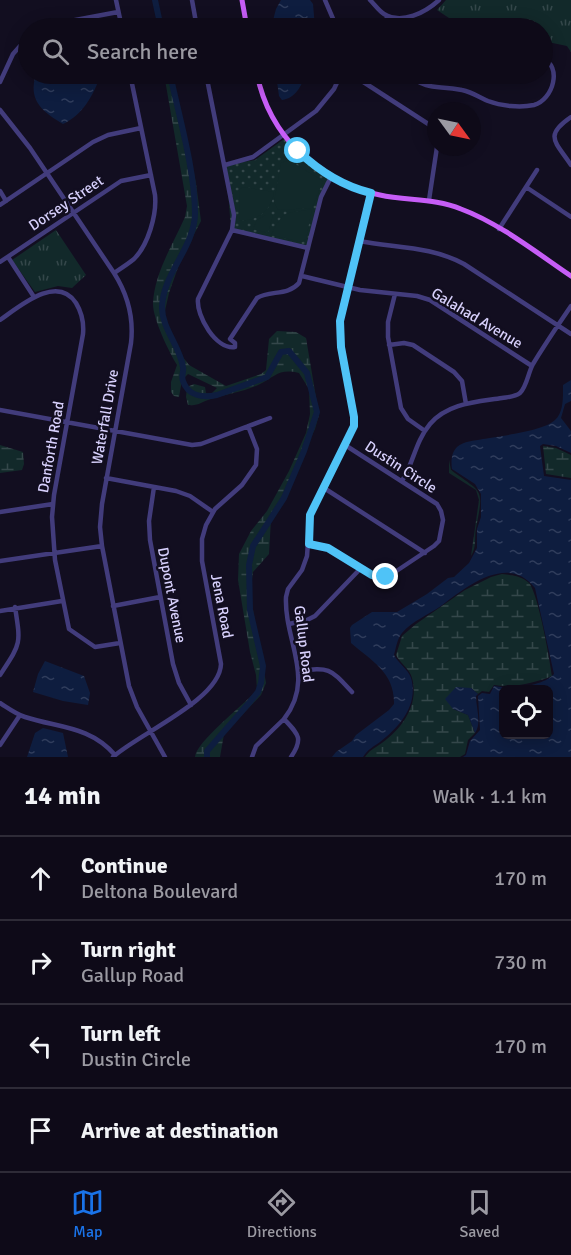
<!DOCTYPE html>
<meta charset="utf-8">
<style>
:root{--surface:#0e0a18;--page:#1c1825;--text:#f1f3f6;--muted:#9b9aa2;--line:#2e2b37;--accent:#1a73e8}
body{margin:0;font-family:Signika,sans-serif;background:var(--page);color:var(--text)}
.controls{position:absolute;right:18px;bottom:18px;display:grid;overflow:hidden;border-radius:9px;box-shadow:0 3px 15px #0003}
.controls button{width:54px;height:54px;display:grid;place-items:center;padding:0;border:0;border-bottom:2px solid var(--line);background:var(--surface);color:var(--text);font:30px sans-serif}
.compass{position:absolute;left:427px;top:102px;width:54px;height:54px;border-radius:50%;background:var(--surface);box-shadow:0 3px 15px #0003;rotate:123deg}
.stop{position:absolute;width:18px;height:18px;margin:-14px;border:4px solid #4fc3f7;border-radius:50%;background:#fff}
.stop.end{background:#4fc3f7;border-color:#fff;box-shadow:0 2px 6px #0008}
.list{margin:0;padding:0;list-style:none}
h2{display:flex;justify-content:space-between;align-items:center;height:78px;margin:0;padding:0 24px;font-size:26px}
h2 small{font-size:20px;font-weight:400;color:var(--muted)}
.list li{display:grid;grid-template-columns:39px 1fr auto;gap:18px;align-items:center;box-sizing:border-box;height:84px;padding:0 24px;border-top:2px solid var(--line)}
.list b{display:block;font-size:22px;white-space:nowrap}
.list p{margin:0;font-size:20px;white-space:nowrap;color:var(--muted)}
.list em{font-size:20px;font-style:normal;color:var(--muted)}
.icon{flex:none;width:33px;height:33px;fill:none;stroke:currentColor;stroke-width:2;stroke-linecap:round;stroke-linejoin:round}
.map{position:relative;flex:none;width:571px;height:757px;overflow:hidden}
.search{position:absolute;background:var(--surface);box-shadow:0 3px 15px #0003;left:18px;right:18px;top:18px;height:66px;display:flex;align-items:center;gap:15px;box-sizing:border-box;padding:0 21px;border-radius:33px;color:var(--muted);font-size:22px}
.sheet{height:414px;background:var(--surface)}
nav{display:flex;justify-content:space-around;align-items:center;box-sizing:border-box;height:84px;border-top:2px solid var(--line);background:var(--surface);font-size:16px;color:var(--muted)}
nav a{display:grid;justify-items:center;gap:3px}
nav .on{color:var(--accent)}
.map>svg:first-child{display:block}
.grass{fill:url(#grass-tufts)}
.wetland{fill:url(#wetland-marsh)}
.park{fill:url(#park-dots)}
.garden{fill:#12292a}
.water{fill:url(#water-ripples);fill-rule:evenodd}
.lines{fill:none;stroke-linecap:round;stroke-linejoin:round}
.river{stroke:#0e1d3f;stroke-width:6}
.minor{stroke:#423c7c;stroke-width:4.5}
.major{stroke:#c65df6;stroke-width:5}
.route{stroke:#4fc3f7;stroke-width:8}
.labels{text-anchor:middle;stroke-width:5;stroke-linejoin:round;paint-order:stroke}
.street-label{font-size:15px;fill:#d7d0fc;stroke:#120e20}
</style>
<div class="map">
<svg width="571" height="757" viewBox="0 0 571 757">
<defs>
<pattern id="grass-tufts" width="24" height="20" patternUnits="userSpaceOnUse" patternTransform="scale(1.5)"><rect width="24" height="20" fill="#12292a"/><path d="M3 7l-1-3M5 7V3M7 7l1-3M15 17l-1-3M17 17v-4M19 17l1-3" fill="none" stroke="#34474a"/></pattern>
<pattern id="wetland-marsh" width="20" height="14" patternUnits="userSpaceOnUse" patternTransform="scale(1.5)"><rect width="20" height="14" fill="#12292a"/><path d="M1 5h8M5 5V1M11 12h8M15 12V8" fill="none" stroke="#34474a"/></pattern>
<pattern id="park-dots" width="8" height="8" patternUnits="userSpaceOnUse" patternTransform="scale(1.5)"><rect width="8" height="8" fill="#12292a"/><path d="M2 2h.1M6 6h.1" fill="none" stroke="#34474a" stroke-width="1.8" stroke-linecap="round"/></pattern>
<pattern id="water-ripples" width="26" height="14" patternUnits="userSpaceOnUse" patternTransform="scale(1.5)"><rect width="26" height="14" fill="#0e1d3f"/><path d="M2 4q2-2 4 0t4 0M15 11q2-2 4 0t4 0" fill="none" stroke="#303d5c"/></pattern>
</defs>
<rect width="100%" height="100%" fill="#120e20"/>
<!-- grass -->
<path class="grass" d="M 446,0 L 571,0 L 571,52 L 567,46 L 543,41 L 542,28 L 480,28 L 458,24 L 437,10 Z
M 56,230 L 86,275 L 72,288 L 58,286 L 35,292 L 12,260 Z"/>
<!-- wetland -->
<path class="wetland" d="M 164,74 L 172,74 L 196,183 L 201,221 L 181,259 L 169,293 L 164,315 L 173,344 L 189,365 L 226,386 L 261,374 L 266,370 L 269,339 L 277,331 L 296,332 L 306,338 L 319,415 L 315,429 L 271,519 L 269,554 L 253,572 L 250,593 L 266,683 L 261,695 L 224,734 L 220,757 L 195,757 C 196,742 244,705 257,690 L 256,675 L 250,652 L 238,580 L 239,554 L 251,531 L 267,511 L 289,471 L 306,433 L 310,414 L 309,389 L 299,373 C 279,368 276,376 260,384 C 244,392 227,394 211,399 C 201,402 199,406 188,405 L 186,397 L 187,387 L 194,384 L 205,387 L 206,393 L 212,393 L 217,388 L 188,374 L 182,380 L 179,397 L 174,396 L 171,392 L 171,382 L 177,365 C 169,352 153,319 153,304 C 154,274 173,244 185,217 L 187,206 Z
M 0,445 L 23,452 L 24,464 L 22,470 L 0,473 Z
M 543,446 L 556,448 L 571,455 L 571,478 L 546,474 Z
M 449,460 L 451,470 C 483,494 484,487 476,528 C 474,539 477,546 471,556 L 479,500 L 476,490 L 449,473 Z
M 502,574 C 512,575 522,576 529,583 C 538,593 550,660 552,676 C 535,683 513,688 494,685 L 489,692 L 482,691 L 478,694 L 471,688 L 453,709 L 468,715 L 475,733 L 468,740 L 465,754 L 460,757 L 365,757 C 369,751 373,749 379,745 C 400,731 420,706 412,678 C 410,669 400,663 396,655 L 402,636 L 416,624 L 465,590 L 491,577 Z"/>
<!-- park -->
<path class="park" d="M 284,139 L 330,179 L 315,217 L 310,250 L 231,230 L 229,203 L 224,165 L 255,160 Z"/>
<!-- garden -->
<path class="garden" d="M 289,160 L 323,181 L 312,208 L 278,210 L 274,202 L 281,163 Z
M 243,187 L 274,192 C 272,210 257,222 239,220 L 240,189 Z
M 312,209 L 306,239 L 302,242 L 271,235 C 286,207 284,215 312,209 Z
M 266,215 L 273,215 L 268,233 L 253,229 L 257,220 Z"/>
<!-- water -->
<path class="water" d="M 281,0 L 310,0 L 313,4 L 315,28 L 271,28 L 276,9 Z
M 36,74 L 101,74 C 94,94 83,115 63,124 C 41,111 28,100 36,74 Z
M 276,74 L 306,74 C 301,86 296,98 282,100 L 279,96 Z
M 571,380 L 571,401 L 565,404 L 561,418 L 571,431 L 571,453 L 556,446 L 543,444 L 540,446 L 544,476 L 571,480 L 571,757 L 463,757 L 466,755 L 470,741 L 480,730 L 478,696 L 482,693 L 490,694 L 494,686 C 511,689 542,687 554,674 L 535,588 C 508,553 466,587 441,606 C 428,615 412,621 402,633 C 397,639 396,648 394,655 C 398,663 408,669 411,678 C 419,705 399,727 380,742 C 373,747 368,749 363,757 L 332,757 L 336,752 L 352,741 L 356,735 L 389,710 L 394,704 C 395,673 372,661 351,643 L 350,628 L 352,625 L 372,612 L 397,612 L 427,594 L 448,578 L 454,577 L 469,563 L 477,548 L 477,529 L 481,517 L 481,494 L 475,484 L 452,469 C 451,462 451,453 457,447 C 464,441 474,441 483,439 C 500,436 544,431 555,420 C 564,412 563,396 563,385 ZM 504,690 L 548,690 L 548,734 L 504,734 Z
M 45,661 L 84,676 L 90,693 L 88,705 L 63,701 L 33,692 L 38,674 Z
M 456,687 L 471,688 L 478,694 L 476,696 C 476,708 482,723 475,733 L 468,715 L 453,709 L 445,699 Z
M 43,728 L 63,733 L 68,757 L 27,757 L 35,733 Z"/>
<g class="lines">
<!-- river -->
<path class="river" d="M 155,0 L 161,28
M 170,74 C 179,116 195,171 195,213 C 195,247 163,273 162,307 C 162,329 180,346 183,367 C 184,372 181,376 183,381 C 188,396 203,398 217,395 L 267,377 L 281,352 L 289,351 L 307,373 L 317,412 L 304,451 L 284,498 L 253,546 L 249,565 L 250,610 L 263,666 L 261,683 L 258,692 L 249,703 L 207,751 L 207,757"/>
<!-- minor -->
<path class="minor" d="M 116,0 L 122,28
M 192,0 L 197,28
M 325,0 L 337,28
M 370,0 C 375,5 379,11 384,14 C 402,25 426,12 439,0
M 42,28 L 54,24 L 118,12
M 385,28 L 387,16
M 206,74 L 234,215 L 232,230 L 198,299 C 196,316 216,350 235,347
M 351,74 L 436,129
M 406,74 C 432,93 436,84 462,90 C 472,92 479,97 488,101 C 501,106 520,108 534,105 C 553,100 563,66 542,58
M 0,82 L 13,54 L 28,37
M 0,110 L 30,148 L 114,273 C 128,295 134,317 131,343 L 102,504 L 100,527 L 102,546 L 129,686 L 137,707 L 165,757
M 571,117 C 543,136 556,142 571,165
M 225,165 L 253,157 L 316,111 L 334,89 L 341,74
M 526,187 L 571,217
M 0,191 L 6,201
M 429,200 L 437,147
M 0,205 L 93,142 L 108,135 L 141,128
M 499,229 L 537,170
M 232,230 L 308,248
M 359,241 C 395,248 431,246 464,264 L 571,334
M 8,257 L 34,297
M 0,262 L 121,181 L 151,175
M 114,273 C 120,269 128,264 134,259 C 148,245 157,215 155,195 L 130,74
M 302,276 L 360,290 L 417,296 L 430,300 L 532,366
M 395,294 L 388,322 L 388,337 L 401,408 L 408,419 L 425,431
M 0,320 C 20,306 57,274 76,303 C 82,313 84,323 83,334 L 54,495 L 52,517 L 55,560 L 69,629 L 95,647 L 120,643
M 389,345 L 404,343 L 413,345 L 454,372 L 462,381 L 466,404
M 235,347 L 235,343 L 230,339 L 257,298 C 270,290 288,296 299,283 L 321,197 L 331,177
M 0,410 L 192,445 L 201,444 L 270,418
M 106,478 L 176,491 L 190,496 L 213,512
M 402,481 C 414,462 415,442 430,424 C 448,403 477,402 502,398 C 508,397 515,397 520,393 C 527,386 528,373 533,364 C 545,344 558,325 571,306
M 154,487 L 149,521 L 150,540 L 173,664 L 179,683 L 191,705
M 324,488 L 425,553
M 0,512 L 53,504
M 309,544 L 332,550 L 372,575 L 381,577 L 389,576 L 434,546 L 439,541 L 443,520 L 441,511 L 437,504 L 345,445
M 0,561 L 102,546
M 113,606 L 160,597
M 0,611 L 62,601
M 289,624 L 307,620 L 315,616 L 361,568
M 298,671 C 330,667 330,668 352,692
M 0,675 C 21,643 21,645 15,607
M 0,703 C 8,708 16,714 25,717 C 59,728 90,726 115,755
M 284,719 C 316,678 284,641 286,597 L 288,589 L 302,570 L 307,556 L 310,515 L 354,426 L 354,417 C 347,383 337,347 342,312 L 371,193
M 0,745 L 20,715
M 113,757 C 138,734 220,700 221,664 L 202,561 L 202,539 L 206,525 L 215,509 L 242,485 L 256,465 L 257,449 L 248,426
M 252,757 L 256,746 L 284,719 C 298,734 304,738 291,757"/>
<!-- major -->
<path class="major" d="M 242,0 L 247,28
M 257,74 C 269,135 318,183 380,195 C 407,201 435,198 461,209 C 499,223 537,253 571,276"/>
</g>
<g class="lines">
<!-- route -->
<path class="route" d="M 298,151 C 319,171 342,186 371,193 L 340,321 L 341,347 L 354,417 L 354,426 L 310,515 L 309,544 L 328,548 L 372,575 L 386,577"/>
</g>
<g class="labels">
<!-- street labels -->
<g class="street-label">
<text transform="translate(66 203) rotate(-34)" y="5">Dorsey Street</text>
<text transform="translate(477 318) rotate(31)" y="5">Galahad Avenue</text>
<text transform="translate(105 417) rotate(-80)" y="5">Waterfall Drive</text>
<text transform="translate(51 447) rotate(-80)" y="5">Danforth Road</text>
<text transform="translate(401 467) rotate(33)" y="5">Dustin Circle</text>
<text transform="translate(172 595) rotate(79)" y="5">Dupont Avenue</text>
<text transform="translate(222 606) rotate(79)" y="5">Jena Road</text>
<text transform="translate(304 644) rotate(83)" y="5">Gallup Road</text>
</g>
</g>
</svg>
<div class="controls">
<button><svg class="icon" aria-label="locate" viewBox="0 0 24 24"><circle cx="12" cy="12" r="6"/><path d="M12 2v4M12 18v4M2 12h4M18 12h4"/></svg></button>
</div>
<svg class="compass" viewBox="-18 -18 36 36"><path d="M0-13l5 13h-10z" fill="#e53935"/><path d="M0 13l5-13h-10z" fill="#9b9aa2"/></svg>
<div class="stop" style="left:298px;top:151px"></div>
<div class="stop end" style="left:386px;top:577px"></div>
<div class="search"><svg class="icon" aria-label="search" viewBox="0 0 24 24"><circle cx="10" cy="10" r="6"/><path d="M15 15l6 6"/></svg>Search here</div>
</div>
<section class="sheet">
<h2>14 min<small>Walk · 1.1 km</small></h2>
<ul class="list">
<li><svg class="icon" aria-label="ahead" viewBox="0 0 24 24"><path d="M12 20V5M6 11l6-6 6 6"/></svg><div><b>Continue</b><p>Deltona Boulevard</p></div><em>170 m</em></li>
<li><svg class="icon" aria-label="right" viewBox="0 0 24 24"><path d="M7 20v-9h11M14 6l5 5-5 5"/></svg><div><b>Turn right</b><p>Gallup Road</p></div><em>730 m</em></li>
<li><svg class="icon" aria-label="left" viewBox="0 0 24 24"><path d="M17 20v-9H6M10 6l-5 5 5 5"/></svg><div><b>Turn left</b><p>Dustin Circle</p></div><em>170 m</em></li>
<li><svg class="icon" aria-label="arrive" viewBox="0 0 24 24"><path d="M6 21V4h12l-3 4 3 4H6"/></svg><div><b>Arrive at destination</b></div></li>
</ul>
</section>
<nav>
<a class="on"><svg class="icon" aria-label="map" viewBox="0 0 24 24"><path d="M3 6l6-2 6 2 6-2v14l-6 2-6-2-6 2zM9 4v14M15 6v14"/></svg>Map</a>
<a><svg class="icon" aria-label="directions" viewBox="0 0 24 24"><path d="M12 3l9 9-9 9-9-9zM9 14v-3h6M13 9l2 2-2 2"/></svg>Directions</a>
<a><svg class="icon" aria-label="saved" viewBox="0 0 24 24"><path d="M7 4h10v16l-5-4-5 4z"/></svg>Saved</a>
</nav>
